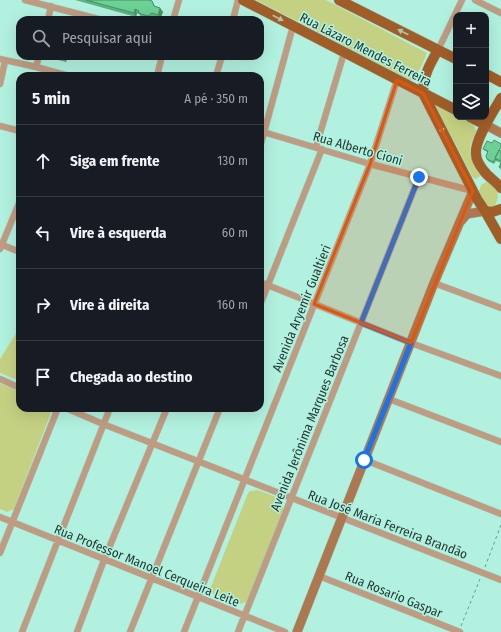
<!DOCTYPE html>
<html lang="pt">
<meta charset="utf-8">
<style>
:root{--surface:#171b24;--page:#242831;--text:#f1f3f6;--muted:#9ea1a6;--line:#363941}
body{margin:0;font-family:"Fira Sans Condensed",sans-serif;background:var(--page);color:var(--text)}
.controls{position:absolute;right:12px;top:12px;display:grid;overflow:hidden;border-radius:8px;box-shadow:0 4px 16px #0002}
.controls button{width:36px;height:36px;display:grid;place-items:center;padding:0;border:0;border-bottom:1px solid var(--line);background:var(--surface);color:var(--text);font:20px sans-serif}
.stop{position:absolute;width:12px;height:12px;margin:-9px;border:3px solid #1a73e8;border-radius:50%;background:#fff}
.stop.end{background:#1a73e8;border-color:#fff;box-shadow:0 1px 4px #0008}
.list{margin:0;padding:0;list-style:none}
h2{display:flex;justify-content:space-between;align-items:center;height:52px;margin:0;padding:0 16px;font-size:17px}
h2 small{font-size:13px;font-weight:400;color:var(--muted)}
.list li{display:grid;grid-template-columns:26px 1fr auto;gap:12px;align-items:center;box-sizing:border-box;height:72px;padding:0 16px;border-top:1px solid var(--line)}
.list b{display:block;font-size:15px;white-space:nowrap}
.list em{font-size:13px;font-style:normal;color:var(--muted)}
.icon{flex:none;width:22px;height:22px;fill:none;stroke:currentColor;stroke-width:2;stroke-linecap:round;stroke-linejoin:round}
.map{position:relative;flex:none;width:501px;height:632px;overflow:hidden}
.search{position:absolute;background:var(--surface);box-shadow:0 4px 16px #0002;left:16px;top:16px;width:248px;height:44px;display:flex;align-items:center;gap:10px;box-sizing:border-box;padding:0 14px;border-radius:12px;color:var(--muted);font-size:15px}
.panel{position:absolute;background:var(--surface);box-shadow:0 4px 16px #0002;left:16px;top:72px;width:248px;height:340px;border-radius:12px}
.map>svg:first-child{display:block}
.green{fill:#c5d182}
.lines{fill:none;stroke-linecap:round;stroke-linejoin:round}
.street-casing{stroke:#94ccbc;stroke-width:7}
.secondary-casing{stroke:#94ccbc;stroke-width:10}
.primary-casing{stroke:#94ccbc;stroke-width:11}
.path{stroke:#6c988c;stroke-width:1;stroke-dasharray:3 3;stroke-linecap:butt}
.street{stroke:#c19b81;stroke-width:6}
.secondary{stroke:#af7750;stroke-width:9}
.primary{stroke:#a05d28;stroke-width:10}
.wall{fill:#5cb47f}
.shaded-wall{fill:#4b9268}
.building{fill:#6bd194;stroke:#4b9268}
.oneway{fill:#adc5a8}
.route{stroke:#1a73e8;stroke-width:5}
.marked{fill:#de570e;fill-opacity:0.2;stroke:#de570e;stroke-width:3;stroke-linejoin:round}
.labels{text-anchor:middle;stroke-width:3;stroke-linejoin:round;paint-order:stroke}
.street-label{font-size:13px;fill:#1e3731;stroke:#b2f1df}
</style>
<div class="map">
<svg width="501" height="632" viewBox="0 0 501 632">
<rect width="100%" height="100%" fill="#b2f1df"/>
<!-- green -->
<path class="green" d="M 256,0 L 326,0 L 427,53 L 421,67 L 414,79 L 410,80 Z
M 436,103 L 456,114 L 456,117 C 466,117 475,122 476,132 C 465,155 470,154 481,175 L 479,177 L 476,179 L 473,178 L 456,145 L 436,110 L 434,104 Z
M 486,182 C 499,187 501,196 494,207 C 485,208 483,202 478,195 L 481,185 Z
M 20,327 L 20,381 L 0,373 L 0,359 Z
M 0,383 L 20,392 L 20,408 L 51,408 L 52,410 L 14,509 L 7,512 L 0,509 Z
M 258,490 C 268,494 284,497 283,510 L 248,601 L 241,604 L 213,594 L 210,589 L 248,493 L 250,491 Z"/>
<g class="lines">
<defs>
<path id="street" d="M 25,0 L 102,20
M 475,0 L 501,13
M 48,20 L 51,6
M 173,20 L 179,0
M 233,20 L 238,0
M 438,50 L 462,0
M 0,59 L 36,67 L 69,76
M 36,67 L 39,56
M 157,76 L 162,56
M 216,76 L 222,56
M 0,84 L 5,61
M 0,126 L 20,131
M 260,131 L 370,164 L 473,191
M 260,147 L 293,26
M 316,147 L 344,53
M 0,244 L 20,252
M 0,249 L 20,201
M 260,282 L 411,343 L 501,376
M 434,283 L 501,308
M 260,305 L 322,149
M 0,379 L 20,388
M 389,399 L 501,442
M 66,408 L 103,424 L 501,580
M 365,460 L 501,514
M 0,517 L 285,632
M 0,553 L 58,408
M 319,576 L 460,632
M 22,632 L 110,408
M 77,632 L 104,560 L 167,408
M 130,632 L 220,408
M 184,632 L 370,164 L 397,80
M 238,632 L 419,177"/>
<path id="secondary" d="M 486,125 L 501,133
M 461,221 L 467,214 L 485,211
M 297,632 L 434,283 L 473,191"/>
<path id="primary" d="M 243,0 L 456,110
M 339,0 L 456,59
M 438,50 C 430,64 423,76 423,93 L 477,199 L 485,211 L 501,239
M 486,74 L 501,82
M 501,98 C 494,111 474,140 476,154 C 476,160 480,166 484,171 C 489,178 496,181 501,188
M 470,117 L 486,125
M 485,211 L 492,212 L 501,209"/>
</defs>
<!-- street casing -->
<use href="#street" class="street-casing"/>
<!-- secondary casing -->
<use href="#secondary" class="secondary-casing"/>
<!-- primary casing -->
<use href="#primary" class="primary-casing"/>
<!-- path -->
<path class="path" d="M 485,567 L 501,525
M 461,626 L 480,579"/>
<!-- street -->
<use href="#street" class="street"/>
<!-- secondary -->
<use href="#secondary" class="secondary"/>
<!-- primary -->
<use href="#primary" class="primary"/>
</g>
<!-- wall -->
<path class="wall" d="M 75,0 L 149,0 L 152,1 L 155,6 L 160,8 L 163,12 L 160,19 L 154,17 L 150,20 L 141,17 L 139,14 L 137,13 L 136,17 Z
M 52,56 L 68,56 L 66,62 L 54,59 Z
M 483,149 L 501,151 L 501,170 L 499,167 L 501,163 L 496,161 L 494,164 L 488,161 L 487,159 L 487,152 L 484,150 Z"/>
<!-- shaded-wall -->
<path class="shaded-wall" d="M 160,8 L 163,12 L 160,19 L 158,15 Z
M 135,9 L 137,13 L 136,17 L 134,13 Z
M 64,56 L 68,56 L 66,62 L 63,58 Z"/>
<!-- building -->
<path class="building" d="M 86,0 L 149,0 L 152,1 L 154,6 L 160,8 L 158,15 L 152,13 L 148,16 L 138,13 L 139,11 L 135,9 L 134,13 Z
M 56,56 L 64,56 L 63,58 Z
M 494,140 L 501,144 L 501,147 L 495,158 L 497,160 L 495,159 L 493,162 L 487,159 L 486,156 L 488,151 L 483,149 L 487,141 L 492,143 Z
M 499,150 L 501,151 L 501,161 L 495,158 Z
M 501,163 L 501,168 L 499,167 Z"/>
<!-- one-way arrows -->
<defs><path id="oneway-solid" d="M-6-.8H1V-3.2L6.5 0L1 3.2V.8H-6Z"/></defs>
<g class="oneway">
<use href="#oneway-solid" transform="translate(278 18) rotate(27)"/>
<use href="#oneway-solid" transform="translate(403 32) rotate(-153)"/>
<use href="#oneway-solid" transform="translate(441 128) rotate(63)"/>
</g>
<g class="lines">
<!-- route -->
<path class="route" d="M 364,460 L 411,343 L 361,323 L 419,177"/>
</g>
<!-- marked area -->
<path class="marked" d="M 397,80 L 423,93 L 473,191 L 411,343 L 314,304 L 370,164 Z"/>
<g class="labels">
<!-- street labels -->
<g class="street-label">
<text transform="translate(366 49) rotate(27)" y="5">Rua Lázaro Mendes Ferreira</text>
<text transform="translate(358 148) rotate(16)" y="5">Rua Alberto Cioni</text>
<text transform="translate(301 308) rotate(-68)" y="5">Avenida Aryemir Gualtieri</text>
<text transform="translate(309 423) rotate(-68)" y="5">Avenida Jerônima Marques Barbosa</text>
<text transform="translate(388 524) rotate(21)" y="5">Rua José Maria Ferreira Brandão</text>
<text transform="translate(147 565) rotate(22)" y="5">Rua Professor Manoel Cerqueira Leite</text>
<text transform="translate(394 594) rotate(22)" y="5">Rua Rosario Gaspar</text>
</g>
</g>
</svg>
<div class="controls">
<button>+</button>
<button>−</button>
<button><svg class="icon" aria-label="layers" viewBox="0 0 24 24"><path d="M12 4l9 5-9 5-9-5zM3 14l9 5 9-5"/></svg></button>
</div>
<div class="stop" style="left:364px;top:460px"></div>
<div class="stop end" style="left:419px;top:177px"></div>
<div class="search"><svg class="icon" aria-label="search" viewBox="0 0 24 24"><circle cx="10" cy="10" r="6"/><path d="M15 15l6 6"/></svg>Pesquisar aqui</div>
<section class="panel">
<h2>5 min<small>A pé · 350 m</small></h2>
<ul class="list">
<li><svg class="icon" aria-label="ahead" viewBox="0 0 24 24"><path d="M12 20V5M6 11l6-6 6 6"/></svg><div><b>Siga em frente</b></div><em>130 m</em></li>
<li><svg class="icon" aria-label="left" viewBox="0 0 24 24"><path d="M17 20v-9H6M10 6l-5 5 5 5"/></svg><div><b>Vire à esquerda</b></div><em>60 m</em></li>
<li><svg class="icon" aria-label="right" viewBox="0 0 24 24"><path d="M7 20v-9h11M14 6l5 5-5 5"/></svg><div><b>Vire à direita</b></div><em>160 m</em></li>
<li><svg class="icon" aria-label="arrive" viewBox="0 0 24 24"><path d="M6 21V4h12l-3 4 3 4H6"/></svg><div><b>Chegada ao destino</b></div></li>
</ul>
</section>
</div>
